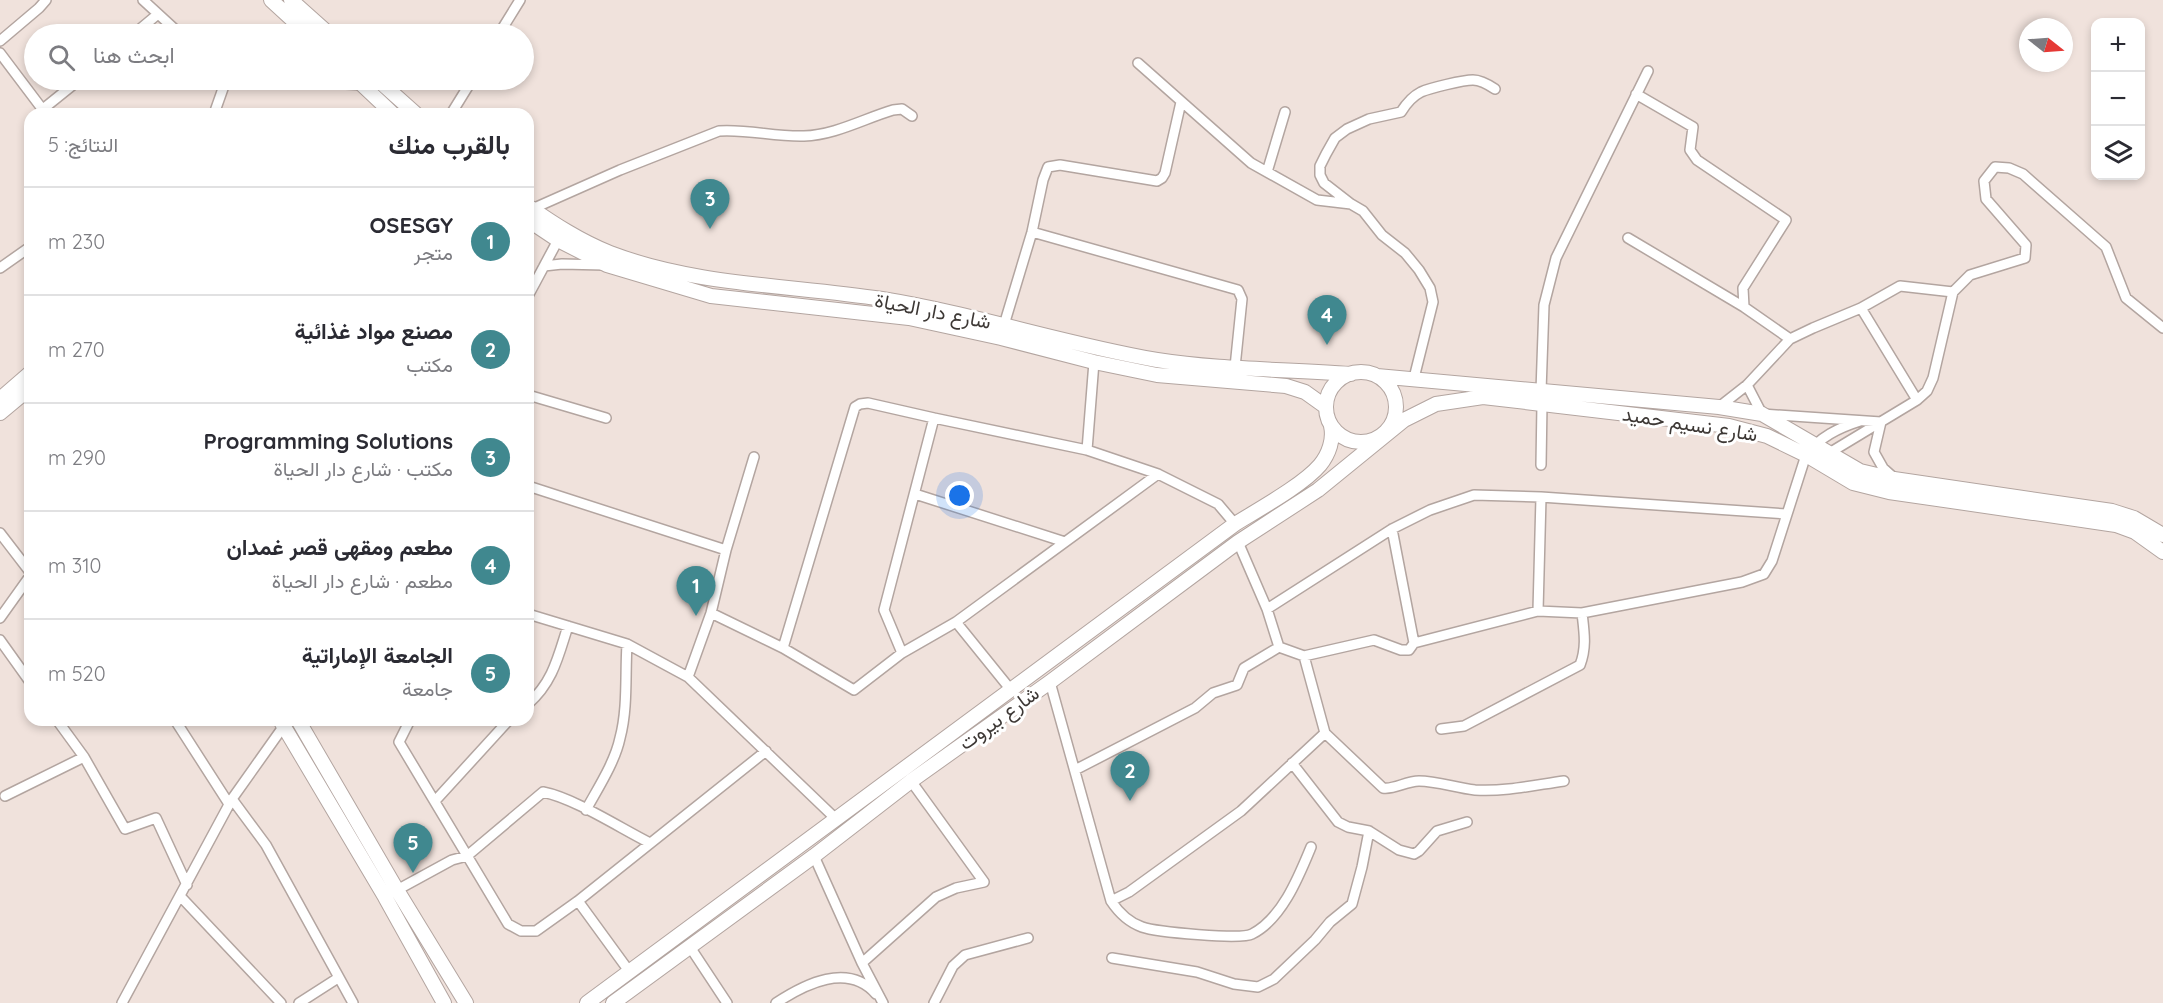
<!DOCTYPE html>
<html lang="ar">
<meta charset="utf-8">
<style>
:root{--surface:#fff;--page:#f7f7f7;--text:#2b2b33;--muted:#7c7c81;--line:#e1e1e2;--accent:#40888f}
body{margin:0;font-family:Quicksand,Vazirmatn,sans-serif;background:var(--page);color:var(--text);direction:rtl}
.controls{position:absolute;right:18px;top:18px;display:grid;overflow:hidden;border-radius:12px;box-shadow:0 3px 9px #0003}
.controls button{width:54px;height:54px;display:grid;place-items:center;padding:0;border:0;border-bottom:2px solid var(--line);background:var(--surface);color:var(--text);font:30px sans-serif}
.compass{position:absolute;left:2019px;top:18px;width:54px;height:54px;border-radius:50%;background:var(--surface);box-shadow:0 3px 9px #0003;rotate:107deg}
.you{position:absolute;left:960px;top:496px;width:21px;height:21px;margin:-15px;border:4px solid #fff;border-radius:50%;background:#1a73e8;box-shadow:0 0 0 9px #1a73e833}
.badge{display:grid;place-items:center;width:39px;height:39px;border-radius:50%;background:var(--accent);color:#fff;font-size:20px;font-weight:700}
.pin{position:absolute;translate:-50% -50px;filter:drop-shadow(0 2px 3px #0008)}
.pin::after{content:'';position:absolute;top:32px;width:21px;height:18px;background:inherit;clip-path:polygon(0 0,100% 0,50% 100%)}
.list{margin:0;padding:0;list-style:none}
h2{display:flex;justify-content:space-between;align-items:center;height:78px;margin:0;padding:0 24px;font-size:26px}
h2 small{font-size:20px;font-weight:400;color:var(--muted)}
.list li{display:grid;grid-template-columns:39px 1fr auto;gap:18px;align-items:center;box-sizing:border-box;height:108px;padding:0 24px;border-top:2px solid var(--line)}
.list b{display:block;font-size:22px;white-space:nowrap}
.list p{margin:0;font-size:20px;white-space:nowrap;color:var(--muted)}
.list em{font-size:20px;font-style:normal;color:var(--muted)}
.icon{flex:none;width:33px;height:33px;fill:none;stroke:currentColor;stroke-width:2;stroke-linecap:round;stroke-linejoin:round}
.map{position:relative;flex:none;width:2163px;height:1003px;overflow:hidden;direction:ltr}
.search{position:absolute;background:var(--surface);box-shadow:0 3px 9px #0003;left:24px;top:24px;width:510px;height:66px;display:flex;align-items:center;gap:15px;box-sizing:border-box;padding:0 21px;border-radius:33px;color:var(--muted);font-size:22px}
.panel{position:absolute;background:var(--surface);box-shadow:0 3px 9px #0003;left:24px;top:108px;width:510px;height:618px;border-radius:18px;direction:rtl}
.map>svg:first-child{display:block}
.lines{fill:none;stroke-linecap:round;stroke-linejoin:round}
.street-casing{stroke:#b3a5a0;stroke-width:12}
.secondary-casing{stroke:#b3a5a0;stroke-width:16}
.street{stroke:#fff;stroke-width:9}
.secondary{stroke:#fff;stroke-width:14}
.labels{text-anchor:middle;stroke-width:6;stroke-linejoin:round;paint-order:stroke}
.street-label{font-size:20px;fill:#3d3835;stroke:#fff}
</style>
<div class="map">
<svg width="2163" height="1003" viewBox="0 0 2163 1003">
<rect width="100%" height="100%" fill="#f0e2dc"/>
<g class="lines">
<defs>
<path id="street" d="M 143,0 L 180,34
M 134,34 L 158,14
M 499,34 L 520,0
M 0,41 L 39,8 L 46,0
M 0,53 L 46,114
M 1138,63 L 1251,163 L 1317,200 L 1351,204 L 1363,211 L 1382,235 L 1405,253 L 1419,270 L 1430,288 L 1433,302 L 1414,378
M 278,80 L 363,85
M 1636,94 L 1693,127 L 1690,150 L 1697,160 L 1786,220 L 1743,288 L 1744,307
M 43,109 L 79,80
M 214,114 L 226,80
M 451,114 L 472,80
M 1267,172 L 1285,112
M 1351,204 L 1324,183 L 1320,175 L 1320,166 L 1326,154 L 1335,138 L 1347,129 L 1369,119 L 1401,112 C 1406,104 1413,96 1421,92 C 1430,88 1463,80 1473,80 C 1480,80 1489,85 1495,89
M 532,209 L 620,170 L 719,131 C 748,129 775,137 804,136 C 835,135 863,119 893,110 L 902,109 L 912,116
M 1032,232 L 1238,290 L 1242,299 L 1235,367
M 1628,238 L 1744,307 L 1790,339
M 544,266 L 562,264 L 604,265
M 0,268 L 30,247
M 528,296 L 558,240
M 1861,308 L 1917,400
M 1004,325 L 1032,232 L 1043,180 L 1048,167 L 1060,165 L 1157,181 L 1162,178 L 1165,173 L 1181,102
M 1747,385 L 1762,414 L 1881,422 L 1874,452 L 1883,468 L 1893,477
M 1541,391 L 1544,305 L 1556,258 L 1648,71
M 528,395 L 606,418
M 1719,407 L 1747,385 L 1790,339 L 1813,328 L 1861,308 L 1900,286 L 1953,292
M 1087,450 L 1094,362
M 1826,455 L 1917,400 L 1927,391 L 1933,378 L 1953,292 L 1970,275 L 2025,258 L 2026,245 L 1986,199 L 1984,181 L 1995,167 L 2009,168 L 2023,174 L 2106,247 L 2126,298 L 2163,328
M 1541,465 L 1542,404
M 528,486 L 726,550
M 915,494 L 1065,542
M 1392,529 L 1414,643
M 0,533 L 30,572
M 1238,542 L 1267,609 L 1279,647
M 1267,609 L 1392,529 L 1430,510 L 1474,495 L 1541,497 L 1786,514
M 1538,611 L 1541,497
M 711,613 L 783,648 L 854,690 L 902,653 L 956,622 L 1158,474
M 528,614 L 627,644 L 688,677 L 836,819
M 0,618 L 30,576
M 956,622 L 1011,690
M 0,640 L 30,682
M 783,648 L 855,407 L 860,404 L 868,403 L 934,418
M 902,653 L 884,610 L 934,418 L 1087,450 L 1158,474 L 1218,504 L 1235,524
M 1304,656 L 1325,733 L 1383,788 C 1394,790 1406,781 1419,781 C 1437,781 1456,788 1475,790 C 1504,792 1535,785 1564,781
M 688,677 L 711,613 L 726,550 L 754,457
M 1050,682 L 1111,901 C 1119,913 1128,922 1142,927 C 1156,932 1241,940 1252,934 C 1282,919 1299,876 1311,847
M 528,704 C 553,682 558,657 568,626
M 57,720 L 84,757 L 125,829 L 156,818 L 187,885
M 175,720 L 229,804
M 410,720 L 399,742 L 508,924 L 521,931 L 536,931 L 578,901 L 766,751
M 1441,729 L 1464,726 L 1580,665 C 1587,647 1584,631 1582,613
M 1075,770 L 1195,708 L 1213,693 L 1237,685 L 1244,668 L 1279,647 L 1304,656 L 1374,640 L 1401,650 L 1409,650 L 1414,643 L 1538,611 L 1582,613 L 1742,582 L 1764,574 L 1772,561 L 1806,455 C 1820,437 1838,428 1860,421
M 5,796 L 84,757
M 232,799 L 266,845 L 353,1003
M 435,801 L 509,720
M 586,810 C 598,788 615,762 620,738 C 628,708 625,675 627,644
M 1369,831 L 1399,850 L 1414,854 L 1419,851 L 1437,831 L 1467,822
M 814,856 L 862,963 L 883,1003
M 397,890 L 452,860 L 467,856 L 543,792 C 574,798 620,828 650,843
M 181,897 L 281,1003
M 578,901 L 629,971
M 1111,901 L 1129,892 L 1241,811 L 1325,733
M 690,947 L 727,1003
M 1112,958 L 1197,972 L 1234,984 L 1258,987 L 1274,979 L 1315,940 L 1330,922 L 1352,904 L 1362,867 L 1369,831 L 1348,827 L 1338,822 L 1292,763
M 862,963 L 936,897 L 956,888 L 984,882 L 911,781
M 122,1003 L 232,799 L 288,720
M 299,1003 L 338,978
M 776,1003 C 805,984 848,962 876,994
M 934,1003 L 953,966 L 965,955 L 1028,938"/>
<path id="secondary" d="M 271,0 L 308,34
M 291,0 L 329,34
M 357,80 L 393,114
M 378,80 L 416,114
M 528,206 C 554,224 580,241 610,253 C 696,286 792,285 882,299 C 975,314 1064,344 1157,360 C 1220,370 1287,369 1351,374
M 528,220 L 558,240 L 607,265 L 711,296 L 909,318 L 1001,338 L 1094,362 L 1157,375 L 1286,386 L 1305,392 L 1326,407
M1326 407a35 35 0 1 1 70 0a35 35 0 1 1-70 0Z
M 1377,376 L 1719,407 L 1762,414 L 1860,471 L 1894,479 L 2112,511 L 2134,518 L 2163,535
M 0,399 L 30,373
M 0,413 L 30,388
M 280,720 L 385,897 L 444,1003
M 298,720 L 397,890 L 466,1003
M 587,1003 L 1235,524 C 1259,509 1303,485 1320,465 C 1329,454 1334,439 1331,426
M 613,1003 L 814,856 L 911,781 L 1050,682 L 1238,542 L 1318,490 L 1404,420 L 1436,404 L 1483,397 L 1729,426 L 1767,436 L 1806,455 L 1853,483 L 1889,492 L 2116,525 L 2135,532 L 2163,552"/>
</defs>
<!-- street casing -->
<use href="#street" class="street-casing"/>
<!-- secondary casing -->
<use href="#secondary" class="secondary-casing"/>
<!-- street -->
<use href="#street" class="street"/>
<!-- secondary -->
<use href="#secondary" class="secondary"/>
</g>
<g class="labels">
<!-- street labels -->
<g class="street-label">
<text transform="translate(933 311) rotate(11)" y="7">شارع دار الحياة</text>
<text transform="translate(1690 424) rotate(9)" y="7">شارع نسيم حميد</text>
<text transform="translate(999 718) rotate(-36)" y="7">شارع بيروت</text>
</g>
</g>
</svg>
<div class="controls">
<button>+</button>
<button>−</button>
<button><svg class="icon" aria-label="layers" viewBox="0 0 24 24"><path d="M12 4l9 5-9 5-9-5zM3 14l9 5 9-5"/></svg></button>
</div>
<svg class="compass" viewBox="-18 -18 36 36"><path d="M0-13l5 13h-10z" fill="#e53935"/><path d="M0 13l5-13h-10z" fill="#7c7c81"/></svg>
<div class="you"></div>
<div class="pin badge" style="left:696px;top:616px">1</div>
<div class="pin badge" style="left:1130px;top:801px">2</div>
<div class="pin badge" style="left:710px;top:229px">3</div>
<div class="pin badge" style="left:1327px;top:345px">4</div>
<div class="pin badge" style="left:413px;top:873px">5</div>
<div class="search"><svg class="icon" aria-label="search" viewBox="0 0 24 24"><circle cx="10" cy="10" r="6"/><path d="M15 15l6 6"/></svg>ابحث هنا</div>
<section class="panel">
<h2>بالقرب منك<small>النتائج: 5</small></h2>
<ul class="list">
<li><span class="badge">1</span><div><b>OSESGY</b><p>متجر</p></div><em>230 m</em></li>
<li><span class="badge">2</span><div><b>مصنع مواد غذائية</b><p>مكتب</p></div><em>270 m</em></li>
<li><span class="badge">3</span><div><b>Programming Solutions</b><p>مكتب · شارع دار الحياة</p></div><em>290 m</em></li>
<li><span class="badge">4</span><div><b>مطعم ومقهى قصر غمدان</b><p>مطعم · شارع دار الحياة</p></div><em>310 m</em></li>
<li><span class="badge">5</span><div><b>الجامعة الإماراتية</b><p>جامعة</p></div><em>520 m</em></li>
</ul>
</section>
</div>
